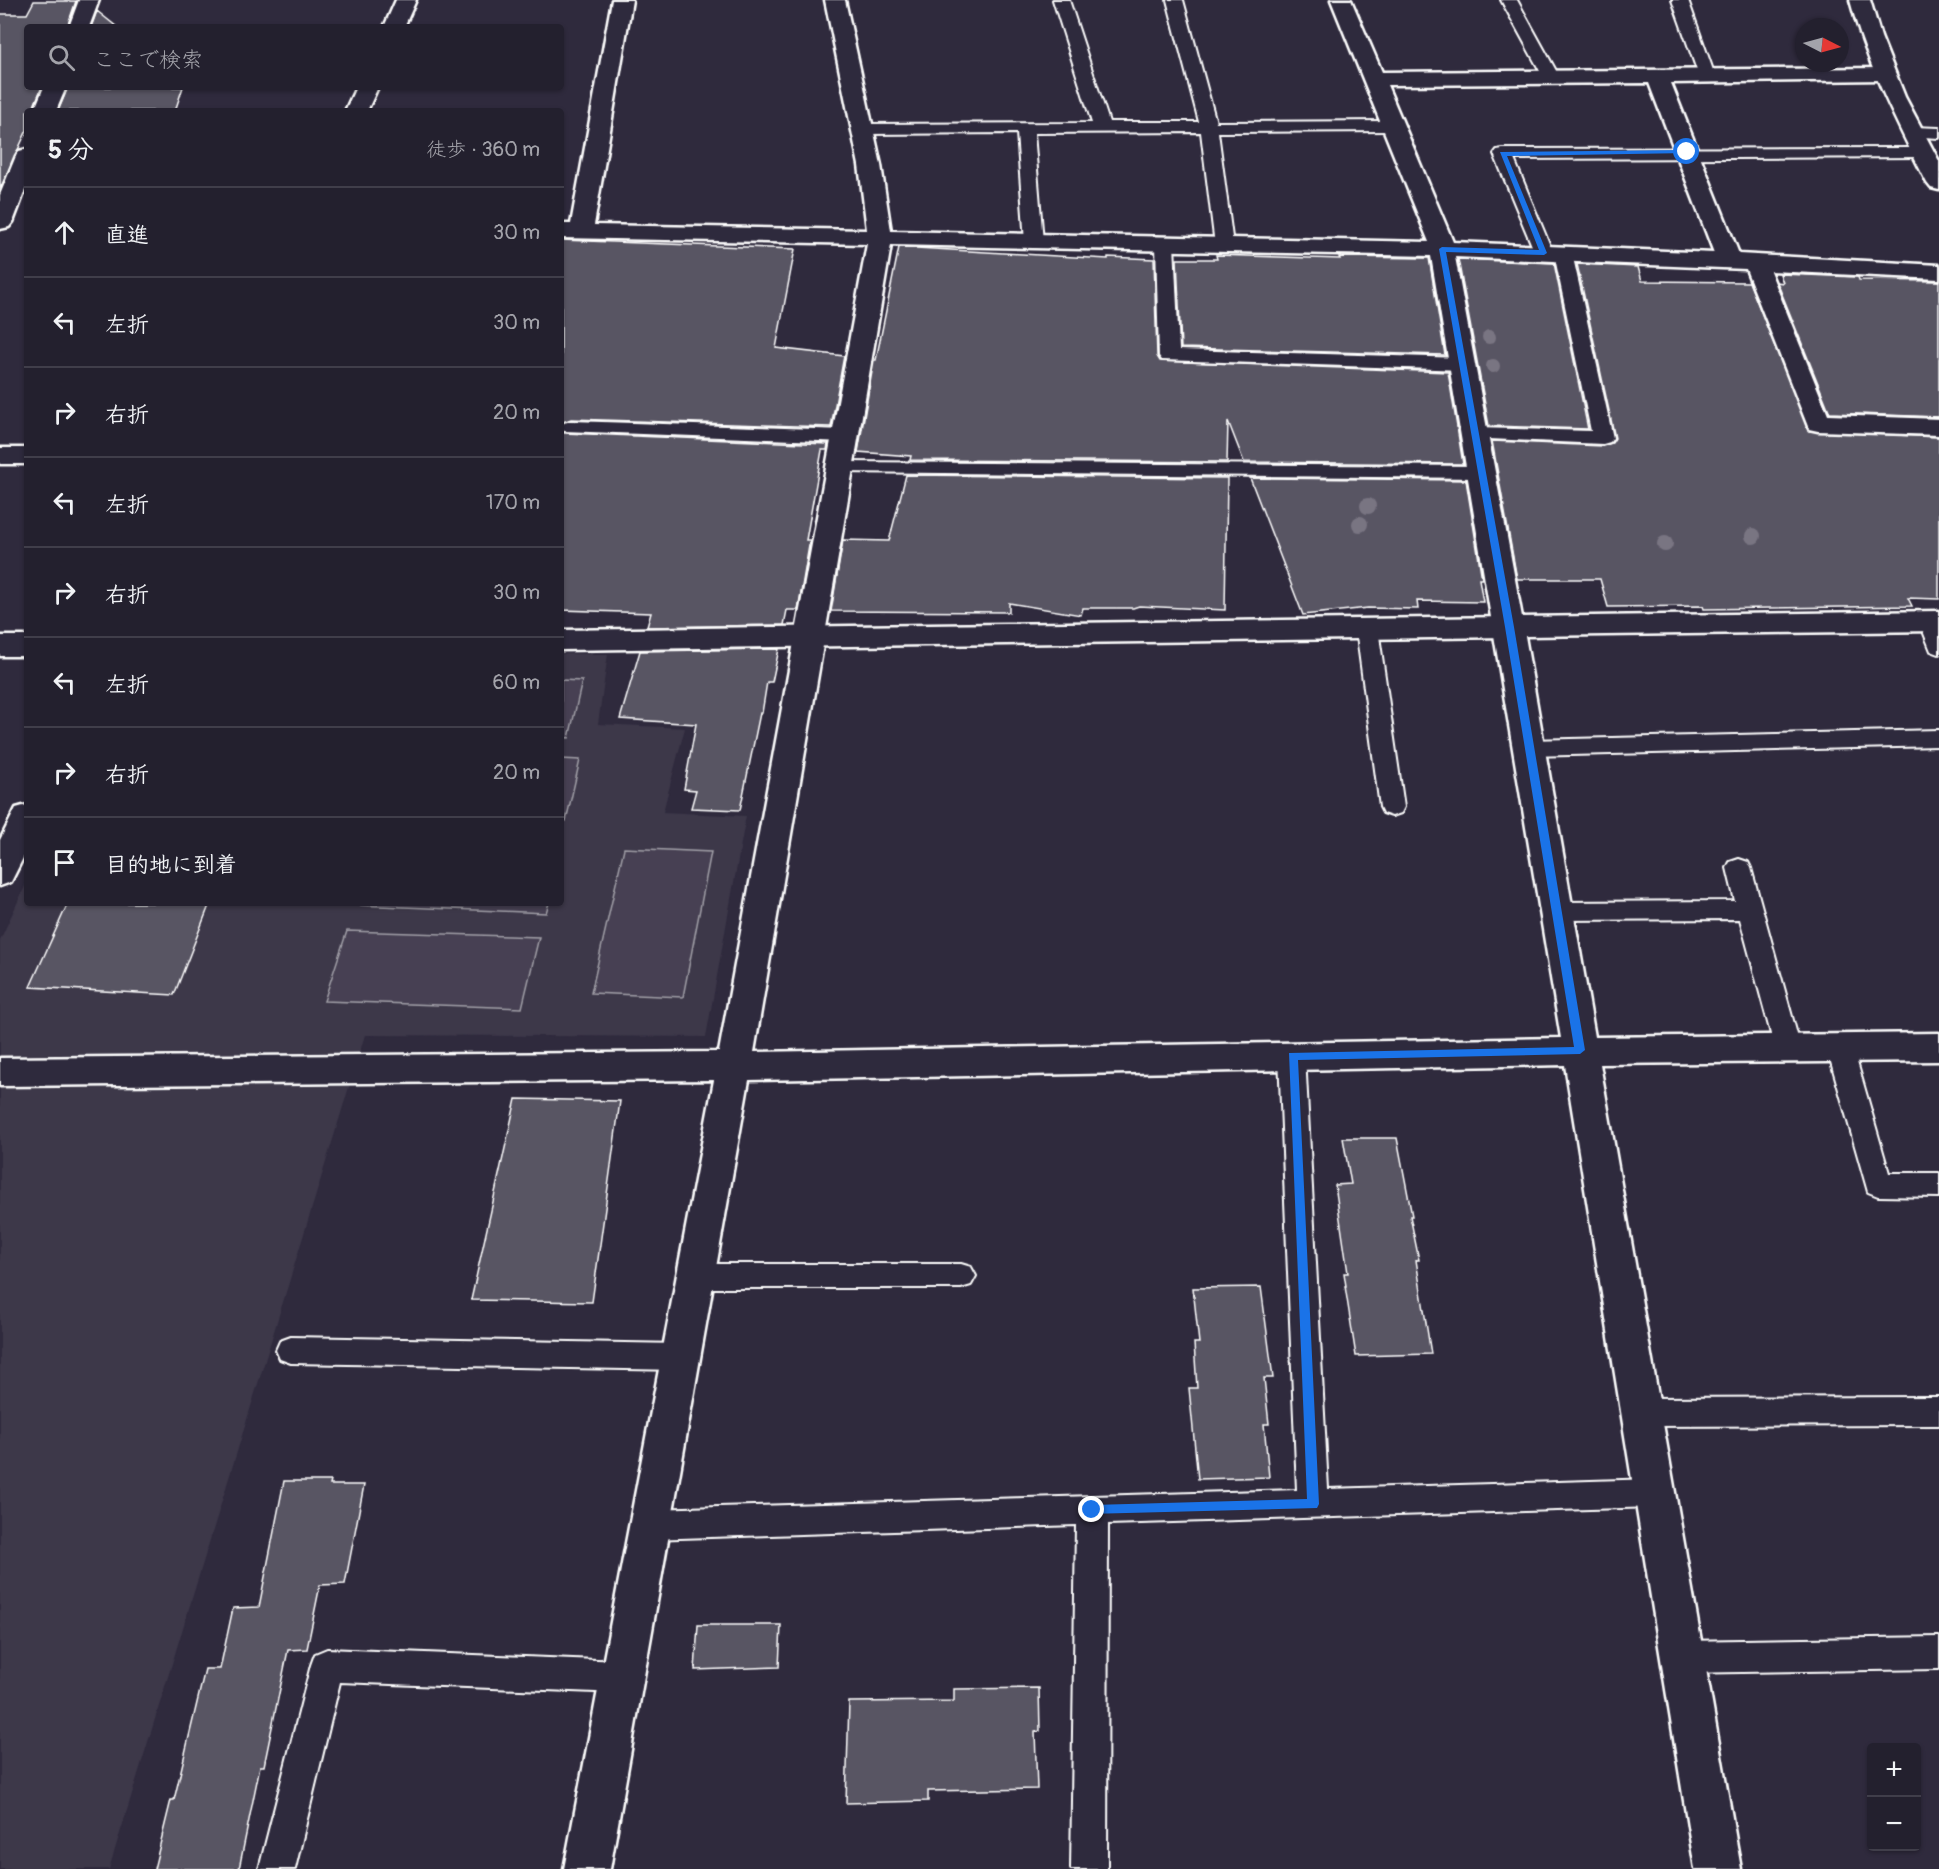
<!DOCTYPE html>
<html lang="ja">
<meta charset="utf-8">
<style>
:root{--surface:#23202e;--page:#2f2d3a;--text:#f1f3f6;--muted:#a3a3aa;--line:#403e4a}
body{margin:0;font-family:Pangolin,"Klee One",sans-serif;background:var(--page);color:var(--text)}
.controls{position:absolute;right:18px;bottom:18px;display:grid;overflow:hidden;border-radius:6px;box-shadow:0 2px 4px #0004}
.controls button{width:54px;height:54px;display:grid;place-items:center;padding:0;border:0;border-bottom:2px solid var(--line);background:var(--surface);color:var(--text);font:30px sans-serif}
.compass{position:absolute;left:1795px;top:18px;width:54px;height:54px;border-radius:50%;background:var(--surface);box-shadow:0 2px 4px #0004;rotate:96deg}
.stop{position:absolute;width:18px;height:18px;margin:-14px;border:4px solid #1a73e8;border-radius:50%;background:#fff}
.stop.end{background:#1a73e8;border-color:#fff;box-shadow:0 2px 6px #0008}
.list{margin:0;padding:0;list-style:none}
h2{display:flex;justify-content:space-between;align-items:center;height:78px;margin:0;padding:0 24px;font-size:26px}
h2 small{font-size:20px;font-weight:400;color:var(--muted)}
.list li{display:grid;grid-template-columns:39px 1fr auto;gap:18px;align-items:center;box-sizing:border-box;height:90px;padding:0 24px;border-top:2px solid var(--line)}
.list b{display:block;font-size:22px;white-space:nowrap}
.list em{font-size:20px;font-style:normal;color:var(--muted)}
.icon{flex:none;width:33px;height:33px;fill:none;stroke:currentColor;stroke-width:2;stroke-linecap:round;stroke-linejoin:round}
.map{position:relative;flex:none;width:1939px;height:1869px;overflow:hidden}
.search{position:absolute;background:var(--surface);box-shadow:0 2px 4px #0004;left:24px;top:24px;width:540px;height:66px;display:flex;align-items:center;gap:15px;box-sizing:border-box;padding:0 21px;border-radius:6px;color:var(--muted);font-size:22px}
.panel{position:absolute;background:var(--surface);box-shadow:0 2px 4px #0004;left:24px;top:108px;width:540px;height:798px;border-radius:6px}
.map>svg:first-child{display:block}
.built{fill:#3c3749}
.green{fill:#464152;stroke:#a2a0a8;stroke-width:1.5}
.building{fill:#595564;stroke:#fff;stroke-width:1.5}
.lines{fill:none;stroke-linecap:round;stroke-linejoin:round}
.service-casing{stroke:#fff;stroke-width:4}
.minor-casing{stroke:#fff;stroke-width:5}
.tertiary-casing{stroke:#fff;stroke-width:5}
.service{fill:#2f2a3d;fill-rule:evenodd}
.minor{fill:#2f2a3d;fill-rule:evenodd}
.tertiary{fill:#2f2a3d;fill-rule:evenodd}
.tree{fill:#797582}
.route{fill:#1a73e8}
</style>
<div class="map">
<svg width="1939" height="1869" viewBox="0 0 1939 1869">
<rect width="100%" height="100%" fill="#2f2a3d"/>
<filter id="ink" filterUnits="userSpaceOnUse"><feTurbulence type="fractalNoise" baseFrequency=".0167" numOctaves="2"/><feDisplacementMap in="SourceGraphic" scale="12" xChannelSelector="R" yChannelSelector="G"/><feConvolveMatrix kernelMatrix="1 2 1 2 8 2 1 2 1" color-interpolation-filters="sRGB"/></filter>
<g filter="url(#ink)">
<!-- built -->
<path class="built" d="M 561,654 L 608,654 L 598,724 L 685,728 L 663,812 L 746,816 L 706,1037 L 365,1035 L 109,1869 L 0,1869 L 0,940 L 27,882 L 27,903 L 561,903 Z"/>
<!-- green -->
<path class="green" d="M 561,680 L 582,681 L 569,738 L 561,737 Z
M 561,759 L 580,760 L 566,821 L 561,821 Z
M 624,848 L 711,852 L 683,997 L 591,993 Z
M 357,903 L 549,903 L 546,913 L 356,905 Z
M 347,931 L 539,937 L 522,1008 L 324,1001 Z"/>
<!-- building -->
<path class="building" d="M 34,1 L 76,1 L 67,27 L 27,27 L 27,87 L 42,87 L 32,111 L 27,111 L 27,130 L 0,189 L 0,14 L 27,14 Z
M 97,11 L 117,27 L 91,27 Z
M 68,87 L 183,87 L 175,111 L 58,111 Z
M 561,240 L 795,249 L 776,348 L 844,356 L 831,427 L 571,419 L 561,423 Z
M 899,247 L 1108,259 L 1108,257 L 1154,259 L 1157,356 L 1160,361 L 1448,372 L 1463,464 L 1244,462 L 1228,421 L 1227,462 L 910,460 L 911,456 L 858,452 L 874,360 L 876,360 Z
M 1216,255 L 1340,259 L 1339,257 L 1429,258 L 1445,355 L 1181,348 L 1177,259 L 1217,259 Z
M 1458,259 L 1554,263 L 1588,429 L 1489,426 Z
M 1577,264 L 1638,267 L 1642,281 L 1749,282 L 1809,431 L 1939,437 L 1939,599 L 1908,598 L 1912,606 L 1704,609 L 1703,606 L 1608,607 L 1600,579 L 1517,579 L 1492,441 L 1603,446 L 1612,443 L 1615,438 Z
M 1780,274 L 1858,277 L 1859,280 L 1939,281 L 1939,417 L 1830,413 L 1777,282 L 1783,283 Z
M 561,431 L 564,433 L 828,444 L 827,450 L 822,450 L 806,540 L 810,540 L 798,610 L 787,610 L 784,625 L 647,627 L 651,613 L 561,610 Z
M 906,475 L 1227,478 L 1225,610 L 1139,606 L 1133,608 L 1083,608 L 1081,615 L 1009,603 L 1009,612 L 831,611 L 843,540 L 889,541 Z
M 1250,478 L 1466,480 L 1482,579 L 1479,579 L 1483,602 L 1417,601 L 1418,609 L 1368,608 L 1303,615 Z
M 779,649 L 772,682 L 767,682 L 762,713 L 760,713 L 740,810 L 691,808 L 696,790 L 684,789 L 696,724 L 620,719 L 640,651 Z
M 68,903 L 210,903 L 174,995 L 30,987 Z
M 516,1099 L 620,1101 L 592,1302 L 471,1300 Z
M 1343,1138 L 1397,1138 L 1412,1216 L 1410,1216 L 1419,1260 L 1416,1260 L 1431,1354 L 1356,1356 L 1345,1286 L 1346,1286 L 1344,1273 L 1348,1273 L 1335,1185 L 1351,1184 Z
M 1261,1287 L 1273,1378 L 1264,1378 L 1269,1424 L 1264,1424 L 1269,1477 L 1198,1479 L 1189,1388 L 1197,1388 L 1194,1343 L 1199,1343 L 1193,1288 Z
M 284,1481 L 331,1481 L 330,1485 L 364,1485 L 345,1584 L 320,1585 L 307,1649 L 288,1650 L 264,1766 L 260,1766 L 239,1869 L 154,1869 L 171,1800 L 174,1800 L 205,1669 L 220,1669 L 233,1608 L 259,1607 Z
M 698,1625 L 781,1625 L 779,1667 L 695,1670 Z
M 1039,1688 L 1040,1731 L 1035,1732 L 1037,1789 L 928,1791 L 928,1801 L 846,1803 L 849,1702 L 954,1701 L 954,1689 Z"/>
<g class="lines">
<defs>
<path id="service" d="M 1053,0 L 1069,0 L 1109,122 L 1199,122 L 1167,0 L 1183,0 L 1216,122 L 1393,121 L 1399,122 L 1402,126 L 1399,130 L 1393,131 L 1218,132 L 1233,245 L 1231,249 L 1217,249 L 1215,245 L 1201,132 L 1034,133 L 1043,242 L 1041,246 L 1027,246 L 1025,242 L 1017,133 L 863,134 L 857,133 L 854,129 L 857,125 L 863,124 L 1092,123 Z
M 1501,0 L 1517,0 L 1560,78 L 1558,82 L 1546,82 Z
M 1672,0 L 1688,0 L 1715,76 L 1713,80 L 1707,81 L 1699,76 Z
M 1913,127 L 1939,128 L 1939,138 L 1907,136 L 1904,132 L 1907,128 Z
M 1924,148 L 1930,149 L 1933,153 L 1930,157 L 1514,159 L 1553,253 L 1551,257 L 1537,257 L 1535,253 L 1494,154 L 1497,150 L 1503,149 Z
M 1165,238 L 1172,240 L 1174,244 L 1179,350 L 1464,358 L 1471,360 L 1474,364 L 1471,368 L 1464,370 L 1162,360 L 1159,356 L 1156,244 L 1158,240 Z
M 1563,247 L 1570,249 L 1572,253 L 1613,438 L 1610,442 L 1603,444 L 1468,438 L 1465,434 L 1468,430 L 1475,428 L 1591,431 L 1554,253 L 1556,249 Z
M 571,421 L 845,430 L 852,432 L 855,436 L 852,440 L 845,442 L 564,431 L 561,427 L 564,423 Z
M 840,462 L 1482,466 L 1489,467 L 1492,472 L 1489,477 L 1482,478 L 833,472 L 830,468 L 833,464 Z
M 1930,614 L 1939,618 L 1939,654 L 1931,651 L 1919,621 L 1922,616 Z
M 1367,622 L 1375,624 L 1378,629 L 1404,807 L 1401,813 L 1392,816 L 1383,813 L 1380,807 L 1356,629 L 1359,624 Z
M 1939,730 L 1939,746 L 1529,756 L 1521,754 L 1517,748 L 1521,742 L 1529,740 Z
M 1739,859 L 1748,862 L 1751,868 L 1801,1049 L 1797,1056 L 1788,1060 L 1779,1056 L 1775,1049 L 1740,919 L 1556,920 L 1547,918 L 1543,911 L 1547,904 L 1556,902 L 1735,901 L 1727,868 L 1730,862 Z
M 1840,1037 L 1849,1041 L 1853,1048 L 1889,1173 L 1939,1173 L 1939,1197 L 1878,1196 L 1868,1192 L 1827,1048 L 1831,1041 Z
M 1292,1045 L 1301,1049 L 1305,1056 L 1328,1489 L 1655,1479 L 1666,1483 L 1671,1493 L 1666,1503 L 1655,1507 L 1108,1524 L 1107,1869 L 1071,1869 L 1076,1525 L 650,1539 L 639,1534 L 634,1524 L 639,1514 L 650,1509 L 1297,1490 L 1279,1056 L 1283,1049 Z
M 695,1264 L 961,1264 L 971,1267 L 976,1276 L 971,1285 L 961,1288 L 695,1288 L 685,1285 L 680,1276 L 685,1267 Z
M 291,1337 L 680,1344 L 691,1348 L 695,1357 L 691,1366 L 680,1370 L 291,1363 L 280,1359 L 276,1350 L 280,1341 Z
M 1939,1397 L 1939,1425 L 1640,1426 L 1629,1422 L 1625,1412 L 1629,1402 L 1640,1398 Z
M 1939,1637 L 1939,1669 L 1682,1673 L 1670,1668 L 1666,1657 L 1670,1646 L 1682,1641 Z
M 327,1649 L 621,1661 L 633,1666 L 638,1677 L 633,1688 L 621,1693 L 340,1682 L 295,1869 L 259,1869 L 311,1665 L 315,1654 Z"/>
<path id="minor" d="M 79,0 L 99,0 L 89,27 L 69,27 Z
M 396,0 L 416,0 L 404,27 L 384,27 Z
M 612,0 L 632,0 L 594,225 L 867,230 L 859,165 L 825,0 L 845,0 L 881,165 L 891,231 L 1429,242 L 1331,0 L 1351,0 L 1382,72 L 1884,68 L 1892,69 L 1895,74 L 1892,79 L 1884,80 L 1671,83 L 1739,254 L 1939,265 L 1939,279 L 1770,271 L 1828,415 L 1939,419 L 1939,435 L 1818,431 L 1809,429 L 1746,269 L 1455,257 L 1522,617 L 1939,611 L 1939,631 L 1525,636 L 1595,1037 L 1939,1033 L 1939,1061 L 1600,1064 L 1741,1869 L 1695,1869 L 1565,1065 L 749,1080 L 610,1869 L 564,1869 L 714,1080 L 0,1086 L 0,1058 L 719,1052 L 867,244 L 561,238 L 561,224 L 571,224 ZM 1649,83 L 1714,253 L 1453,242 L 1387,85 ZM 891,245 L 1431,256 L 1561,1038 L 754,1052 Z
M 44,87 L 66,87 L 56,111 L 34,111 Z
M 356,87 L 378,87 L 367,111 L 345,111 Z
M 27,149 L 27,185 L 13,222 L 9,227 L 0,229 L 0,195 L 16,156 L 19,151 Z
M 0,448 L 27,448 L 27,464 L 0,464 Z
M 27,805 L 27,850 L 11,882 L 0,886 L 0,840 L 16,808 Z"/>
<path id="tertiary" d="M 1850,0 L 1870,0 L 1881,37 L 1905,97 L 1939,161 L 1939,190 L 1931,188 L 1927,183 C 1897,123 1867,65 1850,0 Z
M 1509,617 L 1519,620 L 1523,627 L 1519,634 L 1509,637 L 561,650 L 561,630 Z
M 0,636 L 27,636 L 27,656 L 0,656 Z"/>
</defs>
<!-- service casing -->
<use href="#service" class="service-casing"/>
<!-- minor casing -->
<use href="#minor" class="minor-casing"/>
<!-- tertiary casing -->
<use href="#tertiary" class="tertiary-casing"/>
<!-- service -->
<use href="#service" class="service"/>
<!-- minor -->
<use href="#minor" class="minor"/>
<!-- tertiary -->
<use href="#tertiary" class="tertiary"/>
</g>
<!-- trees -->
<g class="tree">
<circle cx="1489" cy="337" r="7"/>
<circle cx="1493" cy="366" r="7"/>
<circle cx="1368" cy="506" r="8"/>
<circle cx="1360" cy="524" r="8"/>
<circle cx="1753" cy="536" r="8"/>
<circle cx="1665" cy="544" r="8"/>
</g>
</g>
<!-- route -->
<path class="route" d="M 1687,150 L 1689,153 L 1507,156 L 1547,253 L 1544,255 L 1446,252 L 1514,627 L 1585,1050 L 1580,1054 L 1298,1060 L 1319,1504 L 1317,1508 L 1088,1514 L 1088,1507 L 1092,1505 L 1307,1499 L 1289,1053 L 1574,1047 L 1505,627 L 1439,249 L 1442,247 L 1539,250 L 1500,152 Z"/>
</svg>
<div class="controls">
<button>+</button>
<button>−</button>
</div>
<svg class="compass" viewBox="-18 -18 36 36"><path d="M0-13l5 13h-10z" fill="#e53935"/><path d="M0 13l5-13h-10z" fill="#a3a3aa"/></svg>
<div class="stop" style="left:1687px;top:152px"></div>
<div class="stop end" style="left:1092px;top:1510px"></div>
<div class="search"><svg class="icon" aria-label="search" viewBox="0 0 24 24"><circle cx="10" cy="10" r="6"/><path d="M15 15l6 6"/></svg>ここで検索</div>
<section class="panel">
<h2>5 分<small>徒歩 · 360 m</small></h2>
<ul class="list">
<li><svg class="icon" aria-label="ahead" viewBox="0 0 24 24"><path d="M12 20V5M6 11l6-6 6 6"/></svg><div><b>直進</b></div><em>30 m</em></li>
<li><svg class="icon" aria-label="left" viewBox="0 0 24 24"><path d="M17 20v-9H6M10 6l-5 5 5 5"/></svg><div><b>左折</b></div><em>30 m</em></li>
<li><svg class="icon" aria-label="right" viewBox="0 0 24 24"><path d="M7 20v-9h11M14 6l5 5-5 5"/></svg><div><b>右折</b></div><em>20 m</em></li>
<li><svg class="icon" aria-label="left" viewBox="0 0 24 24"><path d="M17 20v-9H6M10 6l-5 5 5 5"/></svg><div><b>左折</b></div><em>170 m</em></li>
<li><svg class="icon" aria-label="right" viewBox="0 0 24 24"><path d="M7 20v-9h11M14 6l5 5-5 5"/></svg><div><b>右折</b></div><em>30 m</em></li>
<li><svg class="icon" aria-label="left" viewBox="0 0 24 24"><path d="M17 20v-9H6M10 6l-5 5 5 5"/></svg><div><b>左折</b></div><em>60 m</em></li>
<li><svg class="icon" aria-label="right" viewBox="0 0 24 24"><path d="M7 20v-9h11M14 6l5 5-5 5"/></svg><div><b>右折</b></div><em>20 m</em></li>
<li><svg class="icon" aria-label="arrive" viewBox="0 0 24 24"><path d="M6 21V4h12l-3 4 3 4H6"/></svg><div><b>目的地に到着</b></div></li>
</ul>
</section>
</div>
